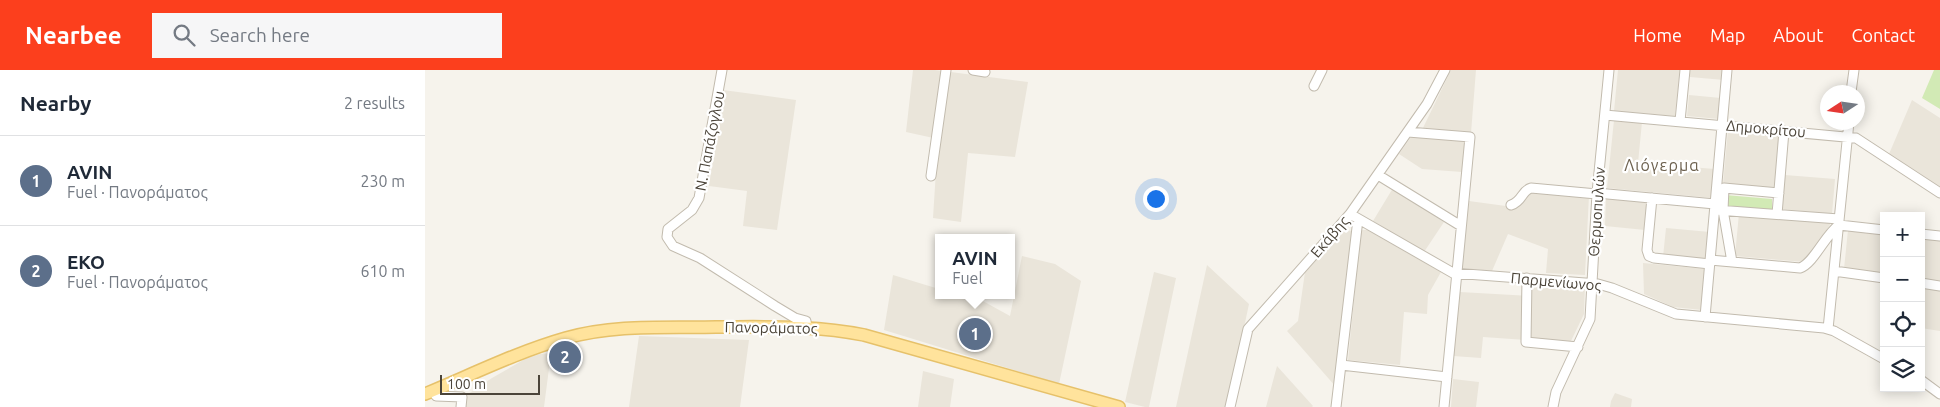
<!DOCTYPE html>
<meta charset="utf-8">
<style>
:root{--surface:#fff;--page:#f6f6f7;--text:#1f2937;--muted:#747a83;--line:#e0e1e3;--accent:#fc3f1d}
body{margin:0;font-family:Ubuntu,sans-serif;background:var(--page);color:var(--text)}
.controls{position:absolute;right:15px;bottom:15px;display:grid;overflow:hidden;border-radius:0px;box-shadow:0 2px 12px #0003}
.controls button{width:45px;height:45px;display:grid;place-items:center;padding:0;border:0;border-bottom:1px solid var(--line);background:var(--surface);color:var(--text);font:25px sans-serif}
.compass{position:absolute;left:1395px;top:15px;width:45px;height:45px;border-radius:50%;background:var(--surface);box-shadow:0 2px 12px #0003;rotate:258deg}
.scale{position:absolute;left:15px;bottom:12px;width:100px;box-sizing:border-box;padding-left:5px;border:2px solid #4b4439;border-top:0;font-size:14px;line-height:18px;white-space:nowrap;color:#4b4439;-webkit-text-stroke:4px #fff;paint-order:stroke}
.you{position:absolute;left:730px;top:128px;width:18px;height:18px;margin:-12px;border:4px solid #fff;border-radius:50%;background:#1a73e8;box-shadow:0 0 0 8px #1a73e833}
.badge{display:grid;place-items:center;width:32px;height:32px;border-radius:50%;background:var(--accent);color:#fff;font-size:16px;font-weight:700}
.pin{position:absolute;translate:-50% -50%;border:2px solid #fff;box-shadow:0 1px 5px #0006}
.popup{position:absolute;left:510px;top:164px;width:80px;height:65px;box-sizing:border-box;display:grid;place-content:center;border-radius:0px;background:var(--surface);filter:drop-shadow(0 1px 4px #0005);font-size:16px;white-space:nowrap;color:var(--muted)}
.popup b{font-size:19px;color:var(--text)}
.popup::after{content:'';position:absolute;left:50%;top:100%;margin-left:-10px;border:10px solid transparent;border-top-color:var(--surface)}
.list{margin:0;padding:0;list-style:none}
h2{display:flex;justify-content:space-between;align-items:center;height:65px;margin:0;padding:0 20px;font-size:21px}
h2 small{font-size:16px;font-weight:400;color:var(--muted)}
.list li{display:grid;grid-template-columns:32px 1fr auto;gap:15px;align-items:center;box-sizing:border-box;height:90px;padding:0 20px;border-top:1px solid var(--line)}
.list b{display:block;font-size:19px;white-space:nowrap}
.list p{margin:0;font-size:16px;white-space:nowrap;color:var(--muted)}
.list em{font-size:16px;font-style:normal;color:var(--muted)}
.icon{flex:none;width:28px;height:28px;fill:none;stroke:currentColor;stroke-width:2;stroke-linecap:round;stroke-linejoin:round}
.map{position:relative;flex:none;width:1515px;height:337px;overflow:hidden}
header{display:flex;align-items:center;gap:30px;box-sizing:border-box;height:70px;padding:0 25px;background:var(--accent);color:#fff}
header strong{font-size:24px}
nav{display:flex;gap:28px;margin-inline-start:auto;font-size:18px}
.search{width:350px;height:45px;background:var(--page);display:flex;align-items:center;gap:12px;box-sizing:border-box;padding:0 18px;border-radius:0px;color:var(--muted);font-size:19px}
main{display:flex}
aside{flex:1;background:var(--surface)}
.map>svg:first-child{display:block}
.residential{fill:#eae5da}
.green{fill:#d2eab5}
.lines{fill:none;stroke-linecap:round;stroke-linejoin:round}
.minor-casing{stroke:#c2bbae;stroke-width:11}
.major-casing{stroke:#e6c16a;stroke-width:14}
.minor{stroke:#fff;stroke-width:9}
.major{stroke:#ffe39c;stroke-width:11}
.labels{text-anchor:middle;stroke-width:4.5;stroke-linejoin:round;paint-order:stroke}
.street-label{font-size:15px;fill:#4b4439;stroke:#fff}
.neighbourhood-label{font-size:16px;letter-spacing:1px;fill:#6e6250;stroke:#fff}
</style>
<header>
<strong>Nearbee</strong>
<div class="search"><svg class="icon" aria-label="search" viewBox="0 0 24 24"><circle cx="10" cy="10" r="6"/><path d="M15 15l6 6"/></svg>Search here</div>
<nav><a>Home</a><a>Map</a><a>About</a><a>Contact</a></nav>
</header>
<main>
<aside>
<h2>Nearby<small>2 results</small></h2>
<ul class="list">
<li><span class="badge" style="background:#5c6f8a">1</span><div><b>AVIN</b><p>Fuel · Πανοράματος</p></div><em>230 m</em></li>
<li><span class="badge" style="background:#5c6f8a">2</span><div><b>EKO</b><p>Fuel · Πανοράματος</p></div><em>610 m</em></li>
</ul>
</aside>
<div class="map">
<svg width="1515" height="337" viewBox="0 0 1515 337">
<rect width="100%" height="100%" fill="#f6f3ec"/>
<!-- residential -->
<path class="residential" d="M 488,0 L 510,0 L 603,12 L 590,87 L 543,83 L 536,152 L 508,148 L 513,69 L 481,62 Z
M 1026,0 L 1051,0 L 1046,63 L 997,60 Z
M 1193,0 L 1255,0 L 1250,46 L 1189,41 Z
M 1265,0 L 1300,0 L 1299,10 L 1265,7 Z
M 298,20 L 371,30 L 352,160 L 318,156 L 322,121 L 284,116 Z
M 1264,25 L 1296,28 L 1294,49 L 1262,46 Z
M 1487,30 L 1515,48 L 1515,118 L 1464,84 Z
M 1189,50 L 1217,52 L 1213,93 L 1290,99 L 1288,128 L 1182,118 Z
M 1303,60 L 1356,65 L 1352,119 L 1298,114 Z
M 986,67 L 1040,71 L 1037,102 L 997,99 L 974,84 Z
M 1360,105 L 1410,109 L 1407,144 L 1357,139 Z
M 968,118 L 1019,152 L 999,182 L 948,151 Z
M 1103,121 L 1164,126 L 1160,205 L 1121,203 L 1123,179 L 1083,164 L 1067,201 L 1037,198 L 1044,131 L 1088,137 Z
M 1181,127 L 1224,131 L 1220,160 L 1180,156 Z
M 1314,143 L 1405,151 L 1405,155 L 1379,192 L 1310,186 Z
M 1241,158 L 1285,162 L 1282,191 L 1238,187 Z
M 917,160 L 928,161 L 911,317 L 862,261 L 873,251 L 880,202 Z
M 936,160 L 943,160 L 1016,202 L 1003,225 L 1002,244 L 979,242 L 975,295 L 923,290 Z
M 1423,160 L 1459,164 L 1459,205 L 1419,199 Z
M 1496,167 L 1515,169 L 1515,261 L 1496,258 Z
M 597,186 L 630,194 L 656,211 L 634,314 L 459,260 L 468,205 L 514,219 L 514,225 L 547,225 L 585,246 Z
M 1218,193 L 1281,199 L 1277,240 L 1248,237 L 1219,224 Z
M 782,195 L 824,234 L 802,337 L 751,337 Z
M 729,202 L 751,208 L 724,337 L 720,337 L 700,332 Z
M 1106,213 L 1160,215 L 1159,244 L 1145,273 L 1058,267 L 1056,288 L 1028,286 L 1035,222 L 1105,226 Z
M 214,266 L 324,270 L 315,337 L 204,337 Z
M 126,283 L 119,337 L 38,337 L 40,326 L 67,308 L 100,289 L 115,284 Z
M 852,296 L 888,336 L 887,337 L 841,337 Z
M 498,301 L 529,309 L 525,337 L 493,337 Z
M 1028,309 L 1054,312 L 1051,337 L 1026,337 Z
M 1190,323 L 1207,329 L 1206,337 L 1185,337 L 1186,331 Z"/>
<!-- green -->
<path class="green" d="M 1509,0 L 1515,0 L 1515,39 L 1497,28 Z
M 1300,125 L 1347,129 L 1347,140 L 1300,137 Z"/>
<g class="lines">
<defs>
<path id="minor" d="M 297,0 L 274,128 L 267,140 L 243,159 L 242,167 L 248,176 L 275,188 L 350,236 L 370,248 L 381,251 L 382,258
M 548,0 L 560,2
M 889,16 L 897,0
M 1426,22 L 1429,0
M 1180,45 L 1431,68 L 1515,123
M 1255,51 L 1260,0
M 983,62 L 1045,67 L 1019,337
M 953,105 L 1036,156
M 506,106 L 521,0
M 1172,123 L 1290,134
M 1227,128 L 1222,180 L 1224,186 L 1229,188 L 1285,194
M 1086,135 C 1098,131 1096,121 1106,118 L 1172,124
M 1292,140 L 1414,149
M 925,144 L 1028,203 L 1173,214 L 1187,218 L 1251,244 L 1399,258 L 1409,261 L 1459,289
M 1352,144 L 1359,61
M 1496,164 L 1515,166
M 1285,190 L 1375,198 C 1389,193 1400,165 1414,155 L 1459,160
M 1307,192 L 1298,140 L 1299,118 L 1354,123
M 1409,201 L 1459,208
M 1102,208 L 1101,272 L 1153,277
M 1496,213 L 1515,216
M 1280,247 L 1302,0
M 1403,259 L 1424,52
M 916,295 L 1022,307
M 1496,310 L 1515,324
M 8,321 L 11,326 L 37,327 L 36,337
M 805,337 L 823,259 L 925,144 L 1002,34 L 1020,0
M 911,337 L 933,149
M 1128,337 L 1131,322 L 1165,249 L 1172,123 L 1184,0"/>
<path id="major" d="M 0,324 C 46,305 92,282 141,268 C 190,254 241,258 291,257 C 340,257 391,255 439,265 L 694,337"/>
</defs>
<!-- minor casing -->
<use href="#minor" class="minor-casing"/>
<!-- major casing -->
<use href="#major" class="major-casing"/>
<!-- minor -->
<use href="#minor" class="minor"/>
<!-- major -->
<use href="#major" class="major"/>
</g>
<g class="labels">
<!-- street labels -->
<g class="street-label">
<text transform="translate(1341 59) rotate(5)" y="5">Δημοκρίτου</text>
<text transform="translate(285 71) rotate(-79)" y="5">Ν. Παπάζογλου</text>
<text transform="translate(1172 142) rotate(-86)" y="5">Θερμοπυλών</text>
<text transform="translate(905 167) rotate(-49)" y="5">Εκάβης</text>
<text transform="translate(1131 212) rotate(5)" y="5">Παρμενίωνος</text>
<text transform="translate(346 258) rotate(1)" y="5">Πανοράματος</text>
</g>
<!-- neighbourhood labels -->
<g class="neighbourhood-label">
<text x="1237" y="101">Λιόγερμα</text>
</g>
</g>
</svg>
<div class="controls">
<button>+</button>
<button>−</button>
<button><svg class="icon" aria-label="locate" viewBox="0 0 24 24"><circle cx="12" cy="12" r="6"/><path d="M12 2v4M12 18v4M2 12h4M18 12h4"/></svg></button>
<button><svg class="icon" aria-label="layers" viewBox="0 0 24 24"><path d="M12 4l9 5-9 5-9-5zM3 14l9 5 9-5"/></svg></button>
</div>
<svg class="compass" viewBox="-18 -18 36 36"><path d="M0-13l5 13h-10z" fill="#e53935"/><path d="M0 13l5-13h-10z" fill="#747a83"/></svg>
<div class="scale">100 m</div>
<div class="you"></div>
<div class="pin badge" style="left:550px;top:264px;background:#5c6f8a">1</div>
<div class="popup"><b>AVIN</b>Fuel</div>
<div class="pin badge" style="left:140px;top:287px;background:#5c6f8a">2</div>
</div>
</main>
